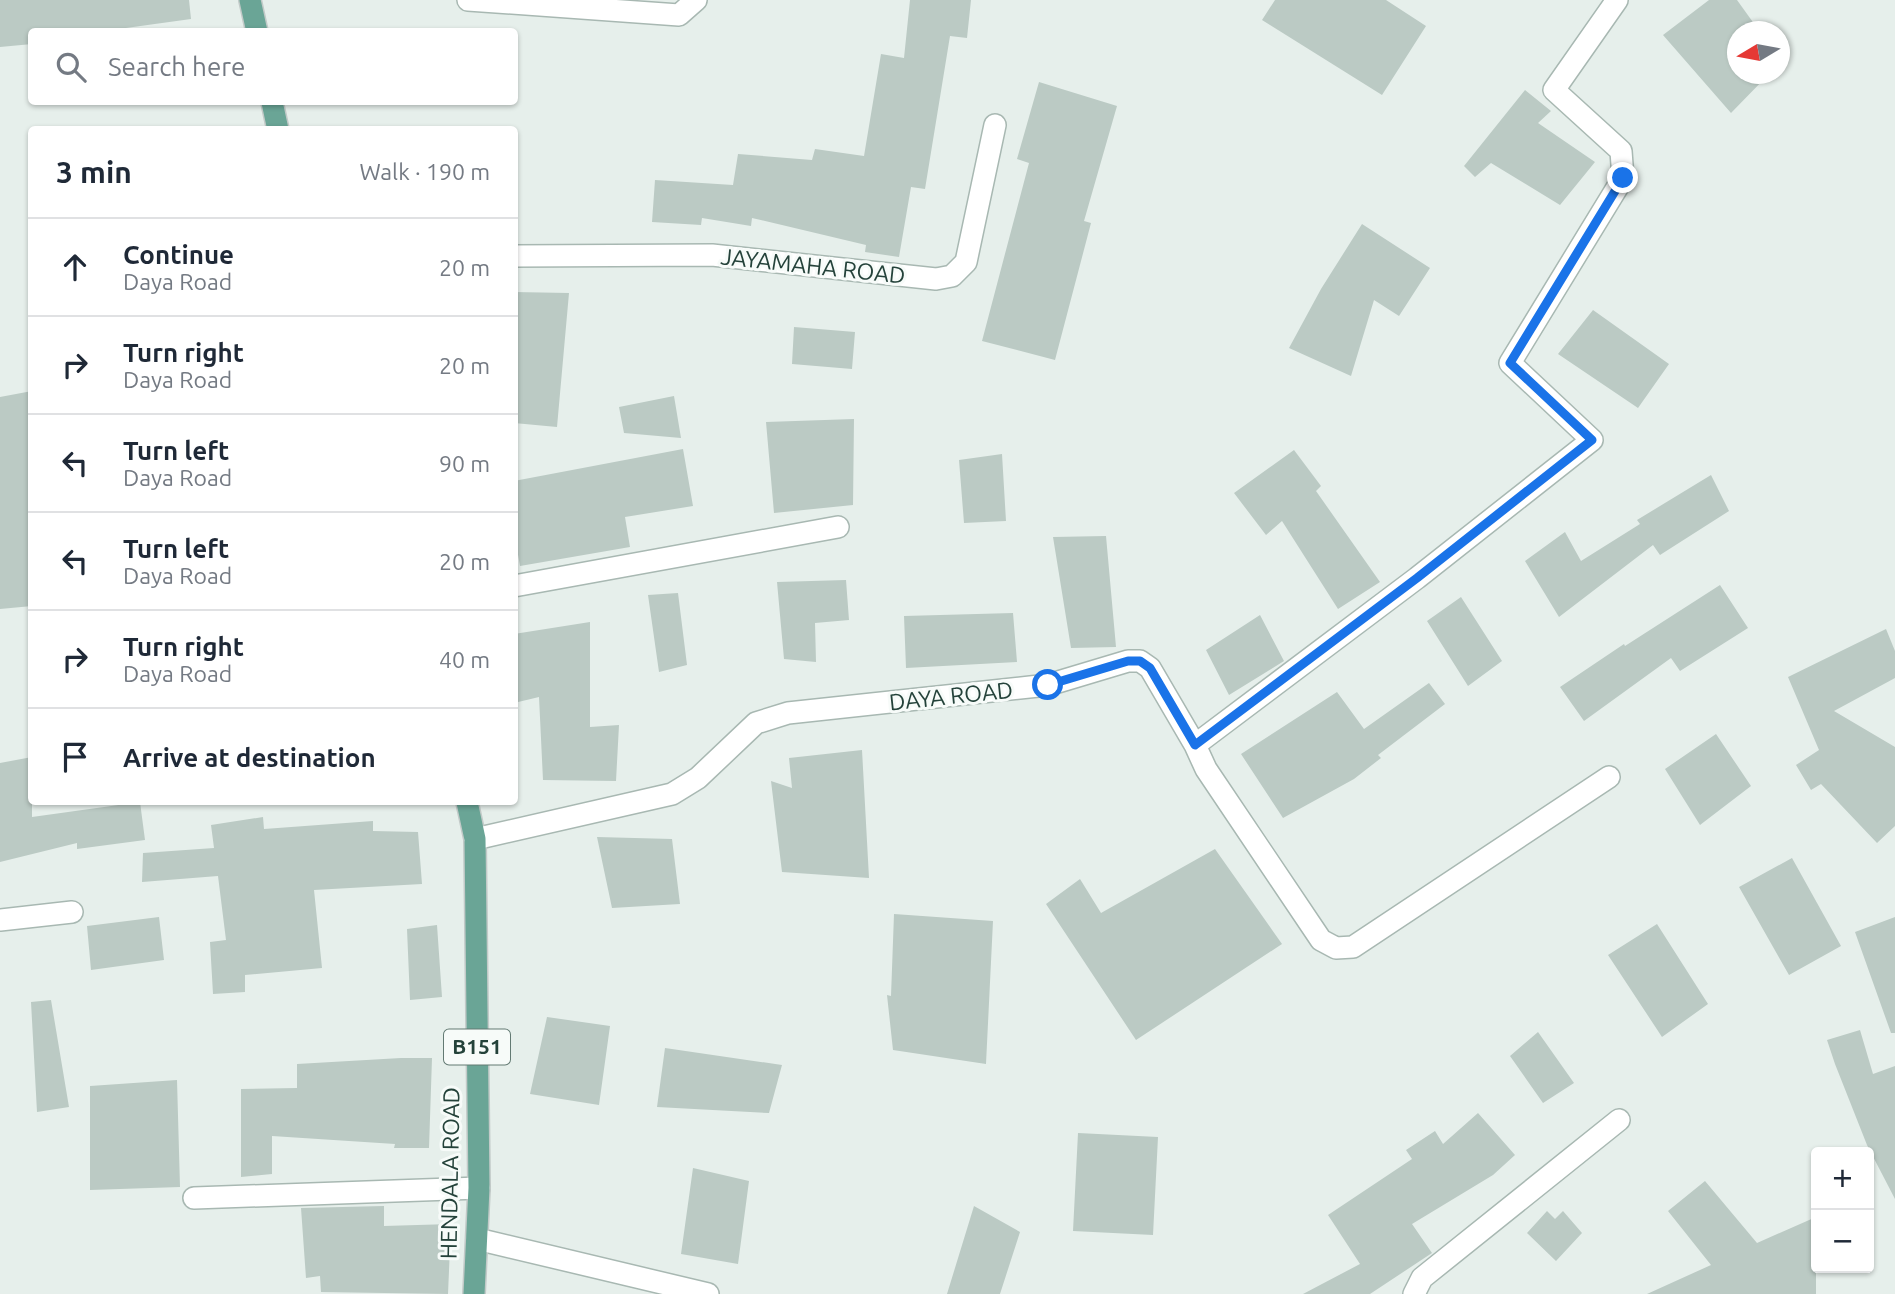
<!DOCTYPE html>
<meta charset="utf-8">
<style>
:root{--surface:#fff;--page:#f6f6f7;--text:#1f2937;--muted:#747a83;--line:#e0e1e3}
body{margin:0;font-family:Ubuntu,sans-serif;background:var(--page);color:var(--text)}
.controls{position:absolute;right:21px;bottom:21px;display:grid;overflow:hidden;border-radius:7px;box-shadow:0 2px 5px #0004}
.controls button{width:63px;height:63px;display:grid;place-items:center;padding:0;border:0;border-bottom:2px solid var(--line);background:var(--surface);color:var(--text);font:35px sans-serif}
.compass{position:absolute;left:1727px;top:21px;width:63px;height:63px;border-radius:50%;background:var(--surface);box-shadow:0 2px 5px #0004;rotate:260deg}
.stop{position:absolute;width:21px;height:21px;margin:-16px;border:5px solid #1a73e8;border-radius:50%;background:#fff}
.stop.end{background:#1a73e8;border-color:#fff;box-shadow:0 2px 7px #0008}
.list{margin:0;padding:0;list-style:none}
h2{display:flex;justify-content:space-between;align-items:center;height:91px;margin:0;padding:0 28px;font-size:30px}
h2 small{font-size:23px;font-weight:400;color:var(--muted)}
.list li{display:grid;grid-template-columns:46px 1fr auto;gap:21px;align-items:center;box-sizing:border-box;height:98px;padding:0 28px;border-top:2px solid var(--line)}
.list b{display:block;font-size:26px;white-space:nowrap}
.list p{margin:0;font-size:23px;white-space:nowrap;color:var(--muted)}
.list em{font-size:23px;font-style:normal;color:var(--muted)}
.icon{flex:none;width:38px;height:38px;fill:none;stroke:currentColor;stroke-width:2;stroke-linecap:round;stroke-linejoin:round}
.map{position:relative;flex:none;width:1895px;height:1294px;overflow:hidden}
.search{position:absolute;background:var(--surface);box-shadow:0 2px 5px #0004;left:28px;top:28px;width:490px;height:77px;display:flex;align-items:center;gap:18px;box-sizing:border-box;padding:0 24px;border-radius:7px;color:var(--muted);font-size:26px}
.panel{position:absolute;background:var(--surface);box-shadow:0 2px 5px #0004;left:28px;top:126px;width:490px;height:679px;border-radius:7px}
.map>svg:first-child{display:block}
.building{fill:#bbcac4}
.lines{fill:none;stroke-linecap:round;stroke-linejoin:round}
.minor-casing{stroke:#a8b8b2;stroke-width:24}
.major-casing{stroke:#c2cac8;stroke-width:24}
.minor{stroke:#fff;stroke-width:21}
.major{stroke:#6aa596;stroke-width:21}
.route{stroke:#1a73e8;stroke-width:9}
.labels{text-anchor:middle;stroke-width:6;stroke-linejoin:round;paint-order:stroke}
.shield{fill:#f7fbf9;stroke:#637a73;stroke-width:2}
.shield-label{font-size:21px;font-weight:bold;fill:#24423a}
.street-label{font-size:23px;fill:#24423a;stroke:#f7fbf9}
</style>
<div class="map">
<svg width="1895" height="1294" viewBox="0 0 1895 1294">
<rect width="100%" height="100%" fill="#e6efeb"/>
<!-- building -->
<path class="building" d="M 0,0 L 189,0 L 191,19 L 97,32 L 32,32 L 32,44 L 0,47 Z
M 910,0 L 971,0 L 967,38 L 950,36 L 925,189 L 911,187 L 899,257 L 865,252 L 866,245 L 752,218 L 751,226 L 702,218 L 701,225 L 652,222 L 655,180 L 733,185 L 738,154 L 812,160 L 815,149 L 864,156 L 881,54 L 904,58 Z
M 1275,0 L 1386,0 L 1426,26 L 1382,95 L 1262,20 Z
M 1709,0 L 1737,0 L 1760,32 L 1738,32 L 1738,74 L 1769,74 L 1731,113 L 1663,35 Z
M 1039,82 L 1117,106 L 1084,221 L 1091,223 L 1055,360 L 982,341 L 1029,163 L 1017,159 Z
M 1525,90 L 1551,111 L 1538,123 L 1595,162 L 1560,205 L 1491,163 L 1475,177 L 1464,166 Z
M 1362,224 L 1430,268 L 1399,316 L 1374,300 L 1351,376 L 1289,348 L 1321,289 Z
M 514,292 L 569,293 L 557,427 L 514,423 Z
M 1593,310 L 1669,364 L 1638,408 L 1558,354 Z
M 794,327 L 855,332 L 852,369 L 792,364 Z
M 32,391 L 32,606 L 0,609 L 0,397 Z
M 674,396 L 681,438 L 624,433 L 619,407 Z
M 854,419 L 853,505 L 774,513 L 766,422 Z
M 683,449 L 693,506 L 625,517 L 630,547 L 520,566 L 514,532 L 514,481 Z
M 1294,450 L 1321,486 L 1316,491 L 1380,582 L 1338,609 L 1282,521 L 1266,535 L 1234,493 Z
M 1002,454 L 1006,521 L 964,523 L 959,460 Z
M 1711,475 L 1729,511 L 1660,555 L 1653,545 L 1559,617 L 1525,561 L 1565,532 L 1581,561 L 1640,524 L 1637,520 Z
M 1106,536 L 1116,647 L 1071,648 L 1053,537 Z
M 846,580 L 849,620 L 815,623 L 816,662 L 784,659 L 777,582 Z
M 1720,585 L 1748,628 L 1680,671 L 1671,658 L 1584,721 L 1560,687 L 1624,644 L 1625,646 Z
M 678,593 L 687,665 L 659,672 L 648,595 Z
M 1461,597 L 1502,661 L 1468,686 L 1427,621 Z
M 1013,613 L 1017,662 L 906,668 L 904,616 Z
M 1260,615 L 1284,661 L 1229,695 L 1206,650 Z
M 590,622 L 590,727 L 619,725 L 616,781 L 543,780 L 539,697 L 514,703 L 514,634 Z
M 1886,629 L 1895,651 L 1895,678 L 1834,711 L 1895,747 L 1895,826 L 1877,843 L 1821,784 L 1811,790 L 1796,765 L 1819,750 L 1788,677 Z
M 1429,683 L 1445,704 L 1378,755 L 1381,758 L 1354,779 L 1283,818 L 1241,754 L 1337,692 L 1364,729 Z
M 1716,734 L 1751,786 L 1700,825 L 1665,769 Z
M 862,750 L 869,878 L 782,872 L 771,781 L 792,788 L 789,758 Z
M 32,757 L 32,817 L 140,802 L 145,840 L 77,849 L 77,843 L 0,862 L 0,763 Z
M 263,817 L 264,829 L 373,821 L 373,831 L 418,832 L 422,884 L 314,890 L 322,968 L 245,975 L 245,992 L 213,994 L 210,942 L 226,940 L 218,876 L 142,882 L 143,853 L 214,848 L 211,825 Z
M 597,837 L 672,839 L 680,904 L 612,908 Z
M 1215,849 L 1282,944 L 1136,1040 L 1046,904 L 1080,879 L 1101,913 Z
M 1792,858 L 1841,946 L 1789,975 L 1739,887 Z
M 894,914 L 993,921 L 986,1064 L 893,1050 L 887,995 L 891,996 Z
M 159,917 L 164,960 L 91,970 L 87,926 Z
M 1895,917 L 1895,1033 L 1891,1033 L 1855,932 Z
M 1657,924 L 1708,1004 L 1662,1037 L 1608,955 Z
M 437,925 L 442,997 L 410,1000 L 407,929 Z
M 51,1000 L 69,1107 L 37,1112 L 31,1002 Z
M 547,1017 L 610,1026 L 599,1105 L 530,1094 Z
M 1860,1030 L 1873,1074 L 1895,1066 L 1895,1199 L 1867,1145 L 1835,1064 L 1827,1040 Z
M 1538,1032 L 1574,1083 L 1543,1103 L 1510,1056 Z
M 665,1048 L 782,1065 L 769,1113 L 657,1107 Z
M 401,1058 L 432,1058 L 429,1148 L 394,1148 L 395,1144 L 272,1136 L 272,1174 L 241,1177 L 241,1089 L 297,1088 L 297,1064 Z
M 177,1080 L 180,1187 L 90,1190 L 90,1086 Z
M 1478,1113 L 1515,1155 L 1493,1175 L 1412,1224 L 1432,1253 L 1370,1294 L 1303,1294 L 1360,1264 L 1328,1215 L 1412,1159 L 1406,1150 L 1435,1131 L 1443,1144 Z
M 1078,1133 L 1158,1137 L 1153,1235 L 1073,1231 Z
M 693,1168 L 749,1181 L 738,1264 L 681,1254 Z
M 1705,1181 L 1757,1243 L 1816,1217 L 1816,1294 L 1647,1294 L 1711,1265 L 1668,1211 Z
M 384,1206 L 384,1226 L 451,1224 L 448,1294 L 321,1292 L 320,1276 L 306,1278 L 301,1208 Z
M 974,1206 L 1020,1232 L 1000,1294 L 947,1294 Z
M 1547,1211 L 1555,1219 L 1563,1211 L 1582,1233 L 1556,1261 L 1527,1233 Z"/>
<g class="lines">
<defs>
<path id="minor" d="M 468,0 L 679,15 L 696,0
M 514,256 L 712,255 L 936,279 L 952,276 L 966,262 L 995,125
M 514,586 L 838,527
M 1195,745 L 1206,769 L 1321,940 L 1336,948 L 1353,947 L 1609,777
M 475,839 L 672,794 L 698,778 L 756,723 L 788,713 L 1048,685 L 1128,661 L 1140,661 L 1150,668 L 1195,745 L 1417,578 L 1592,440 L 1510,363 L 1623,178 L 1621,151 L 1554,90 L 1617,0
M 0,920 L 72,912
M 194,1198 L 479,1188
M 477,1239 L 708,1294
M 1414,1294 L 1422,1278 L 1619,1120"/>
<path id="major" d="M 250,0 L 257,32
M 272,102 L 278,130
M 467,802 L 475,839 L 479,1188 L 474,1294"/>
</defs>
<!-- minor casing -->
<use href="#minor" class="minor-casing"/>
<!-- major casing -->
<use href="#major" class="major-casing"/>
<!-- minor -->
<use href="#minor" class="minor"/>
<!-- major -->
<use href="#major" class="major"/>
</g>
<g class="lines">
<!-- route -->
<path class="route" d="M 1048,685 L 1128,661 L 1140,661 L 1150,668 L 1195,745 L 1417,578 L 1592,440 L 1510,363 L 1623,178"/>
</g>
<g class="labels">
<!-- shield labels -->
<rect class="shield" x="444" y="1029.5" width="66" height="35" rx="5"/>
<g class="shield-label">
<text x="477" y="1054">B151</text>
</g>
<!-- street labels -->
<g class="street-label">
<text transform="translate(813 266) rotate(6)" y="8">JAYAMAHA ROAD</text>
<text transform="translate(951 696) rotate(-6)" y="8">DAYA ROAD</text>
<text transform="translate(450 1173) rotate(-89)" y="8">HENDALA ROAD</text>
</g>
</g>
</svg>
<div class="controls">
<button>+</button>
<button>−</button>
</div>
<svg class="compass" viewBox="-18 -18 36 36"><path d="M0-13l5 13h-10z" fill="#e53935"/><path d="M0 13l5-13h-10z" fill="#747a83"/></svg>
<div class="stop" style="left:1048px;top:685px"></div>
<div class="stop end" style="left:1623px;top:178px"></div>
<div class="search"><svg class="icon" aria-label="search" viewBox="0 0 24 24"><circle cx="10" cy="10" r="6"/><path d="M15 15l6 6"/></svg>Search here</div>
<section class="panel">
<h2>3 min<small>Walk · 190 m</small></h2>
<ul class="list">
<li><svg class="icon" aria-label="ahead" viewBox="0 0 24 24"><path d="M12 20V5M6 11l6-6 6 6"/></svg><div><b>Continue</b><p>Daya Road</p></div><em>20 m</em></li>
<li><svg class="icon" aria-label="right" viewBox="0 0 24 24"><path d="M7 20v-9h11M14 6l5 5-5 5"/></svg><div><b>Turn right</b><p>Daya Road</p></div><em>20 m</em></li>
<li><svg class="icon" aria-label="left" viewBox="0 0 24 24"><path d="M17 20v-9H6M10 6l-5 5 5 5"/></svg><div><b>Turn left</b><p>Daya Road</p></div><em>90 m</em></li>
<li><svg class="icon" aria-label="left" viewBox="0 0 24 24"><path d="M17 20v-9H6M10 6l-5 5 5 5"/></svg><div><b>Turn left</b><p>Daya Road</p></div><em>20 m</em></li>
<li><svg class="icon" aria-label="right" viewBox="0 0 24 24"><path d="M7 20v-9h11M14 6l5 5-5 5"/></svg><div><b>Turn right</b><p>Daya Road</p></div><em>40 m</em></li>
<li><svg class="icon" aria-label="arrive" viewBox="0 0 24 24"><path d="M6 21V4h12l-3 4 3 4H6"/></svg><div><b>Arrive at destination</b></div></li>
</ul>
</section>
</div>
